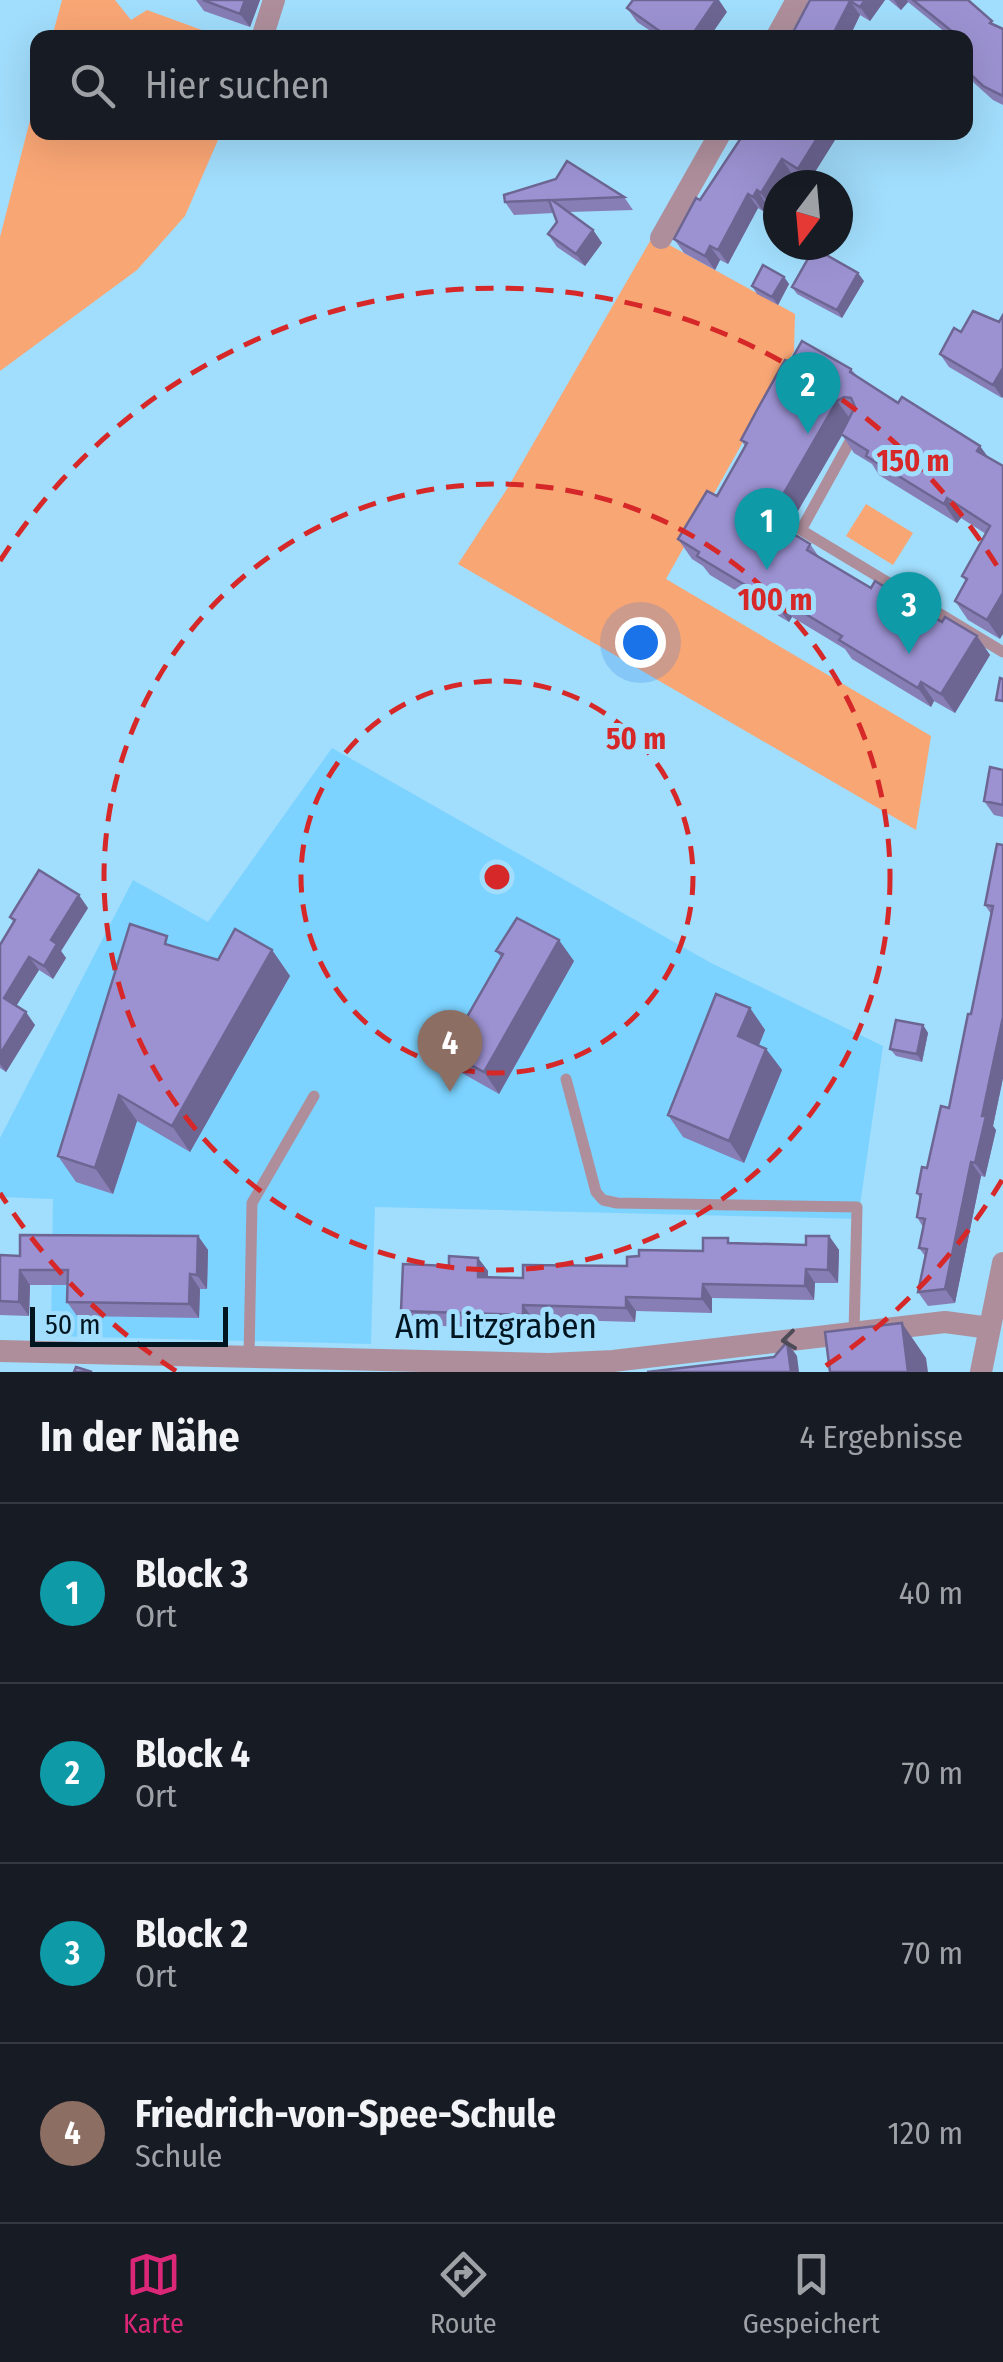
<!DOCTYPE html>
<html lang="de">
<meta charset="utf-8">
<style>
:root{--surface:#171b24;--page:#242831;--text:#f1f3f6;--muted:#9ea1a6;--line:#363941;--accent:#db2777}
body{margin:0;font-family:"Fira Sans Condensed",sans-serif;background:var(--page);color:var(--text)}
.compass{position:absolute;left:763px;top:170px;width:90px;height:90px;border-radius:50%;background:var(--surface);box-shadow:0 10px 40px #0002;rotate:196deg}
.scale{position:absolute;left:30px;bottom:25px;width:198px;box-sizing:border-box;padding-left:10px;border:5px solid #001520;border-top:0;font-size:28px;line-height:35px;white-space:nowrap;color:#001520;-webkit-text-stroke:8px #a1ddfc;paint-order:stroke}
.you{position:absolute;left:640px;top:642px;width:35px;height:35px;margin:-25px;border:8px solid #fff;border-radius:50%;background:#1a73e8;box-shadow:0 0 0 15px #1a73e833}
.badge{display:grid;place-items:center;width:65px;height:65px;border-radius:50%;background:var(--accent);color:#fff;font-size:32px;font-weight:700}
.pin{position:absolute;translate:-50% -82px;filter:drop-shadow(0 2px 5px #0008)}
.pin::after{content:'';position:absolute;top:52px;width:35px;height:30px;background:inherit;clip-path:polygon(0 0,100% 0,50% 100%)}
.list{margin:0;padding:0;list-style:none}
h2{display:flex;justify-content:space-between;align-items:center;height:130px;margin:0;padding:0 40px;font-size:42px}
h2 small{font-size:32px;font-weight:400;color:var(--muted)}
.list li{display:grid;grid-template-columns:65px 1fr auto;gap:30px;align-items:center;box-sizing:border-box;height:180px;padding:0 40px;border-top:2px solid var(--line)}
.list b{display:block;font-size:38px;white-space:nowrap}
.list p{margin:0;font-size:32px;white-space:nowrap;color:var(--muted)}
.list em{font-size:32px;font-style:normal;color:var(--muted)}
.icon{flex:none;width:55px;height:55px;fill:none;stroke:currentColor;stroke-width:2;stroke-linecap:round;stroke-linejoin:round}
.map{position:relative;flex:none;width:1003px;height:1372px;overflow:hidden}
.search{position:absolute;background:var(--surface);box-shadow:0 10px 40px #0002;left:30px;right:30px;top:30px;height:110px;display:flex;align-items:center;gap:25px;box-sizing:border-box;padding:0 35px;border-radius:20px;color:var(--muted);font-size:38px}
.sheet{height:850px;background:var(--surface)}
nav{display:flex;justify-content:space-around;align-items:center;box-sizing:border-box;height:140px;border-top:2px solid var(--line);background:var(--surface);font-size:28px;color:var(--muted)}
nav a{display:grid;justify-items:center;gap:5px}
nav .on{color:var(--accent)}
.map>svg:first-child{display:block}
.built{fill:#7cd3ff}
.green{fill:#f9a675}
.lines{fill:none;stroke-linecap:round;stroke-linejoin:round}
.lane{stroke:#ae8e9b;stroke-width:11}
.street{stroke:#ae8e9b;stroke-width:22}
.wall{fill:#867eb5}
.shaded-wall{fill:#6d6693}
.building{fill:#9c92d2;stroke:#6d6693;stroke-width:2.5}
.oneway{stroke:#4e4b57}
.ring{fill:none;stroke:#d62828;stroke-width:5;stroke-dasharray:18 12}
.labels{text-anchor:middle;stroke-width:10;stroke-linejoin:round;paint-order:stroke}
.street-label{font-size:35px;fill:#001520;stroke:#a1ddfc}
.centre{fill:#d62828;stroke:#a1ddfc;stroke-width:5}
.ring-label{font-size:30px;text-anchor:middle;font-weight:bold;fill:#d62828;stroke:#a1ddfc;stroke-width:10;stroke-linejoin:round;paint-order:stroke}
</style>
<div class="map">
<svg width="1003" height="1372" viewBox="0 0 1003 1372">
<rect width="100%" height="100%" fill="#a1ddfc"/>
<!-- built -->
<path class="built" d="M 332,748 L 711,963 L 883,1046 L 858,1219 L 375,1207 L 371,1344 L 51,1336 L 53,1199 L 0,1197 L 0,1138 L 133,880 L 208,922 Z"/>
<!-- green -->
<path class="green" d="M 62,0 L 115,0 L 131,20 L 147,10 L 221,37 L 52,37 Z
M 37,93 L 38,132 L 221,133 L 185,216 L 137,270 L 0,371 L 0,237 Z
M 653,236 L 795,314 L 794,351 L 666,579 L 931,736 L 916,830 L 458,564 L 507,489 Z
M 866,504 L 913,533 L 893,565 L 846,536 Z"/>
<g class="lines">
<!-- lane -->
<path class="lane" d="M 854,434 L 801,530 L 1003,652
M 566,1079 L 596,1192 L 603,1200 L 617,1203 L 857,1207 L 854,1333
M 249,1357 L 252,1203 L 314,1096"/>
<!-- street -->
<path class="street" d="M 262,38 L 274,0
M 776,38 L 797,0
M 661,238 L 721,132
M 0,1351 L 549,1364 L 613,1361 L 945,1322 L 990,1328
M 981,1372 L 1003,1263"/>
</g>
<!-- wall -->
<path class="wall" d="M 196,0 L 260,0 L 250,27 L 204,11 Z
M 810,0 L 885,0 L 870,21 L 860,15 L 849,38 L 790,38 Z
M 889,0 L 968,0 L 994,25 L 1003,29 L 1003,105 L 993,100 L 974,83 L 966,71 L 966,38 L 951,37 L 908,2 L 901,10 Z
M 627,8 L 727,12 L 658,36 L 637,22 Z
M 751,132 L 829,132 L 835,140 L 808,183 L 792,174 L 785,185 L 778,185 L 778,195 L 771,207 L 767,205 L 763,211 L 758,208 L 728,264 L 720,260 L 715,270 L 684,253 L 674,239 L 700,200 Z
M 624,197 L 633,210 L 569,212 L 593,230 L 602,243 L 585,266 L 557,247 L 548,234 L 557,222 L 554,213 L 514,215 L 505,202 Z
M 784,277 L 789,284 L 778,305 L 757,294 L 752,286 Z
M 864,281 L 842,318 L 797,294 L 792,287 Z
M 954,328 L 1002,398 L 949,367 L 940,354 Z
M 790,362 L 851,369 L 857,376 L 989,458 L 1000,639 L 968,620 L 955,601 L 966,581 L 962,576 L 986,534 L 961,518 L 957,523 L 879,475 L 872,464 L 854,453 L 842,435 L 787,530 L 810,544 L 819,557 L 871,588 L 942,622 L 977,636 L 990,655 L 955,713 L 934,701 L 931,707 L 852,659 L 845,649 L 792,617 L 789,622 L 710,575 L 703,566 L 692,559 L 678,539 L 717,496 L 745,446 L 741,440 Z
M 1003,770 L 1003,817 L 994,815 L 984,801 Z
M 1003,845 L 1003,1078 L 993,1126 L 996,1130 L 985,1177 L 981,1176 L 955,1303 L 928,1306 L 918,1292 L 925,1256 L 919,1248 L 923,1227 L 917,1217 L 920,1198 L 917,1193 L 949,1108 L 971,1014 L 991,914 L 985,905 Z
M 88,908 L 61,951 L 66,958 L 53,979 L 39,970 L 16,1006 L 35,1025 L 6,1072 L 0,1068 L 0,945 L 14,923 L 10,917 Z
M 175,947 L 218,960 L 272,950 L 290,976 L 190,1152 L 137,1121 L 113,1194 L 76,1182 L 58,1156 Z
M 496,951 L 574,961 L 499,1094 L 462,1073 L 447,1052 L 501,957 Z
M 750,1008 L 765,1030 L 759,1045 L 766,1049 L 782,1070 L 744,1163 L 683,1137 L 668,1115 Z
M 923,1025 L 928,1033 L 922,1062 L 896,1056 L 890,1049 Z
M 198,1236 L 208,1250 L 207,1289 L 200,1289 L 199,1318 L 77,1316 L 67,1302 L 68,1285 L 30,1285 L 29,1316 L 0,1315 L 0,1255 L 20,1256 Z
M 829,1236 L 839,1250 L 838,1283 L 815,1283 L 814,1300 L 712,1298 L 712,1313 L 636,1311 L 635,1322 L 533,1319 L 532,1329 L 411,1325 L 401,1311 L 449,1266 L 478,1258 L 488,1271 L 488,1278 L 523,1278 L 627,1266 L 703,1251 L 731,1243 L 806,1245 Z"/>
<!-- shaded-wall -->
<path class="shaded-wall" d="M 245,0 L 260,0 L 250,27 L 240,14 Z
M 716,0 L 719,0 L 727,12 L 709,38 L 690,38 Z
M 865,0 L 885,0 L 870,21 L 860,7 Z
M 894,0 L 907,0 L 908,2 L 901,10 Z
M 850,1 L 860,15 L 849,38 L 831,38 Z
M 821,132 L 829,132 L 835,140 L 808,183 L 798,169 Z
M 782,159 L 792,174 L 785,185 L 778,185 L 778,195 L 771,207 L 761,193 Z
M 757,190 L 767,205 L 763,211 L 753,197 Z
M 748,194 L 758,208 L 728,264 L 718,250 Z
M 593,230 L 602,243 L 585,266 L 576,254 Z
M 710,246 L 720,260 L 715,270 L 705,256 Z
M 858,273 L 864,281 L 842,318 L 837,310 Z
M 784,277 L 789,284 L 778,305 L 772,297 Z
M 1003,368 L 1003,397 L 1002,398 L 993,385 Z
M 837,401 L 851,420 L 782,538 L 769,519 Z
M 980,446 L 994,465 L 977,451 Z
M 947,498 L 961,518 L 957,523 L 944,504 Z
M 1003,593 L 1003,634 L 1000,639 L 987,620 Z
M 779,598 L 792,617 L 789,622 L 775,603 Z
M 977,636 L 990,655 L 955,713 L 941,694 Z
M 921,682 L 934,701 L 931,707 L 918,688 Z
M 79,895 L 88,908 L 61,951 L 66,958 L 53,979 L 44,966 L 51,940 Z
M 559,940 L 574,961 L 499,1094 L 484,1072 Z
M 272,950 L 290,976 L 190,1152 L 172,1126 Z
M 29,957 L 39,970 L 13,1011 L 4,998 Z
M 750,1008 L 765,1030 L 754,1057 L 738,1036 Z
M 26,1012 L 35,1025 L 6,1072 L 0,1064 L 0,1054 Z
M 1003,1017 L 1003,1078 L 993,1126 L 996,1130 L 985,1177 L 975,1163 L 982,1116 Z
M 923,1025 L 928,1033 L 922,1062 L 917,1054 Z
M 766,1049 L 782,1070 L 744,1163 L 729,1141 Z
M 119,1095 L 137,1121 L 113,1194 L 95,1168 Z
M 971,1162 L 981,1176 L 955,1303 L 945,1289 Z
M 198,1236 L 208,1250 L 207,1289 L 197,1275 Z
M 829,1236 L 839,1250 L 838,1283 L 828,1270 Z
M 478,1258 L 488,1271 L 487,1291 L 478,1277 Z
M 806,1269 L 815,1283 L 814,1300 L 805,1286 Z
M 20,1270 L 30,1285 L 29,1316 L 19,1302 Z
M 190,1274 L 200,1289 L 199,1318 L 189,1304 Z
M 703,1284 L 712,1298 L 712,1313 L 702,1299 Z
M 626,1297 L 636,1311 L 635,1322 L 626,1308 Z
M 523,1305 L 533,1319 L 532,1329 L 523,1315 Z
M 902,1323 L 926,1358 L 928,1372 L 908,1372 Z
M 787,1342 L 797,1356 L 799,1372 L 791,1372 Z"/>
<!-- building -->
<path class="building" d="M 203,0 L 245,0 L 240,14 Z
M 633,0 L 716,0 L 690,38 L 657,38 L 661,32 L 627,8 Z
M 810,0 L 865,0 L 860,7 L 850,1 L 831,38 L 790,38 Z
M 913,0 L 968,0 L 992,21 L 990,23 L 1003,29 L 1003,96 L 983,86 L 966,70 L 968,65 L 966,63 L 966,38 L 950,38 L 954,33 Z
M 751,132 L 821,132 L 798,169 L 782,159 L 761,193 L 757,190 L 753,197 L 748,194 L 718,250 L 710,246 L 705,256 L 674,239 L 696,198 L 700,200 L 743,135 L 748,138 Z
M 567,161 L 624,197 L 552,200 L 593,230 L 576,254 L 548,234 L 557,222 L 549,200 L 505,202 L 504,195 L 556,179 Z
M 814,248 L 858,273 L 837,310 L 792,287 Z
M 763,265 L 784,277 L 772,297 L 752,286 Z
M 973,311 L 999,322 L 1003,315 L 1003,368 L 993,385 L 940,354 L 954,328 L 961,332 Z
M 802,341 L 851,369 L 850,372 L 898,403 L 902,397 L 980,446 L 977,451 L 1003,466 L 1003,593 L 987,620 L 955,601 L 967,579 L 962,576 L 990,526 L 947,498 L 944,504 L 866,456 L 868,451 L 841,434 L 855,407 L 851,398 L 844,397 L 837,401 L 769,519 L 810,544 L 807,550 L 871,588 L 875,581 L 942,622 L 945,617 L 977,636 L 941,694 L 921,682 L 918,688 L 839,640 L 842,636 L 779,598 L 775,603 L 697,556 L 699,552 L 678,539 L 707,491 L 717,496 L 747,443 L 741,440 L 757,410 L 785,360 L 790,362 Z
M 1000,678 L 1003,679 L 1003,701 L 996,700 Z
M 990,767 L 1003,770 L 1003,805 L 984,801 Z
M 997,844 L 1003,845 L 1003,1017 L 982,1116 L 986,1116 L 975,1163 L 971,1162 L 945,1289 L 918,1292 L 927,1249 L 919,1248 L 925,1219 L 917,1217 L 921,1194 L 917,1193 L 922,1167 L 927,1168 L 941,1106 L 949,1108 L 968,1014 L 971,1014 L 993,906 L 985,905 Z
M 39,870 L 79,895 L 51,940 L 57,944 L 44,966 L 29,957 L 4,998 L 26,1012 L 0,1054 L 0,945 L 15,920 L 10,917 Z
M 517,918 L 559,940 L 484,1072 L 447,1052 L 503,954 L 496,951 Z
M 130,924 L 167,936 L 165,944 L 218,960 L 235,929 L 272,950 L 172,1126 L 119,1095 L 95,1168 L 58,1156 Z
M 716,994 L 750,1008 L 738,1036 L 766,1049 L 729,1141 L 668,1115 Z
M 896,1020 L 923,1025 L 917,1054 L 890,1049 Z
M 20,1235 L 198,1236 L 197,1275 L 190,1274 L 189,1304 L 67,1302 L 68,1270 L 20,1270 L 19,1302 L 0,1301 L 0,1255 L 20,1256 Z
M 806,1236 L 829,1236 L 828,1270 L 806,1269 L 805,1286 L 703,1284 L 702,1299 L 626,1297 L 626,1308 L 523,1305 L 523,1315 L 401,1311 L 403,1264 L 449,1266 L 449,1256 L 478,1258 L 478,1277 L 523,1278 L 523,1265 L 627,1266 L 627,1257 L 639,1256 L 639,1250 L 703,1251 L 703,1238 L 728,1238 L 728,1243 L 806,1245 Z
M 902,1323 L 908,1372 L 830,1372 L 825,1332 Z
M 787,1342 L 791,1372 L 647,1372 L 774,1357 Z
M 76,1367 L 92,1372 L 74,1372 Z"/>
<!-- one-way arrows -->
<defs><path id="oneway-chevron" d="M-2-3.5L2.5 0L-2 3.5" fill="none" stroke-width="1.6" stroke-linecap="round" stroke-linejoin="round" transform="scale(2.5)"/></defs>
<use class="oneway" href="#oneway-chevron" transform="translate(789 1340) rotate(173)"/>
<!-- distance rings -->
<g class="ring">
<circle cx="497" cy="877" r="196"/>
<circle cx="497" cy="877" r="393"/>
<path d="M1002 1180A589 589 0 0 1 818 1371M176 1371A589 589 0 0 1 0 1193M0 561A589 589 0 0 1 1002 574"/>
</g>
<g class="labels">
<!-- street labels -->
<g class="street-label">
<text x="496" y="1338">Am Litzgraben</text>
</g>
</g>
<circle cx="497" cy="877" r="15" class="centre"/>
<g class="ring-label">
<text x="913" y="471">150 m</text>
<text x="775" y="610">100 m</text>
<text x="636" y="749">50 m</text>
</g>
</svg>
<svg class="compass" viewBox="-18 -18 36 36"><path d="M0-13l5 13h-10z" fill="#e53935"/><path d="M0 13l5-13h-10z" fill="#9ea1a6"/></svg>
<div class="scale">50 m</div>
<div class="you"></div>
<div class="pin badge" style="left:767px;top:570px;background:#0f9aa8">1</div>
<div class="pin badge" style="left:808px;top:434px;background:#0f9aa8">2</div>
<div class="pin badge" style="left:909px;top:654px;background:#0f9aa8">3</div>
<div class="pin badge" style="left:450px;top:1092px;background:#8d6e63">4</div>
<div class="search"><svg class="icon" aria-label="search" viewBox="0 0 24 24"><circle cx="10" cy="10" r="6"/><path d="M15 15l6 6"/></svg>Hier suchen</div>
</div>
<section class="sheet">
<h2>In der Nähe<small>4 Ergebnisse</small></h2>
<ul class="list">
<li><span class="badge" style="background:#0f9aa8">1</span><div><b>Block 3</b><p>Ort</p></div><em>40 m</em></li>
<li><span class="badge" style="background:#0f9aa8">2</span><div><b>Block 4</b><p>Ort</p></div><em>70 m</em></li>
<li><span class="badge" style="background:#0f9aa8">3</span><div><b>Block 2</b><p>Ort</p></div><em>70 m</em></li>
<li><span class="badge" style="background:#8d6e63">4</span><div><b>Friedrich-von-Spee-Schule</b><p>Schule</p></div><em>120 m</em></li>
</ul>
</section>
<nav>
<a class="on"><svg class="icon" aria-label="map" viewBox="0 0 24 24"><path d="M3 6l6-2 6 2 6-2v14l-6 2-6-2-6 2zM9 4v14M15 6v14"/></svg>Karte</a>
<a><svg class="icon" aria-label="directions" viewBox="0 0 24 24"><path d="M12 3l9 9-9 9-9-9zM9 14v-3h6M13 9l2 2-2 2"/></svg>Route</a>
<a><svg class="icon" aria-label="saved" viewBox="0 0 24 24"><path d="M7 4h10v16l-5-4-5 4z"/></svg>Gespeichert</a>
</nav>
